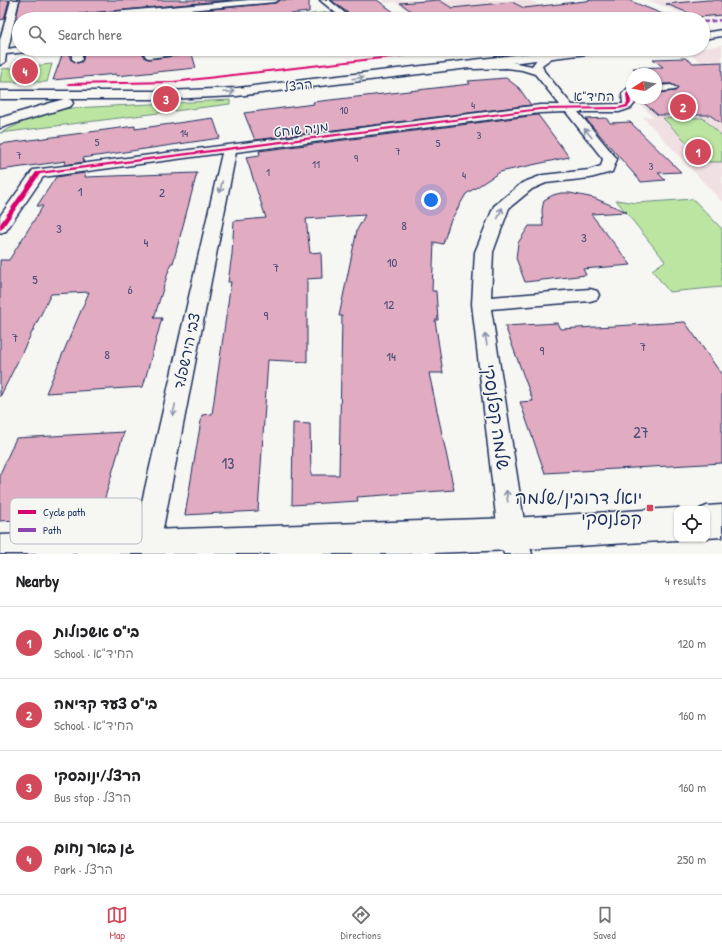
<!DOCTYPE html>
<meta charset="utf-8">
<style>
:root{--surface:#fff;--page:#f6f6f6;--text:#202124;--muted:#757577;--line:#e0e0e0;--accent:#d1495b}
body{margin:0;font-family:"Patrick Hand","Playpen Sans Hebrew",sans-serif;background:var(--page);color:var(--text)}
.controls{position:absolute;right:12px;bottom:12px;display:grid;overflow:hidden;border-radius:8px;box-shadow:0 1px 3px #0004}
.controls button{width:36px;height:36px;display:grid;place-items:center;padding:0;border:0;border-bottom:1px solid var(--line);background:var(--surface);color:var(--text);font:20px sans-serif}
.compass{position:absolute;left:626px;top:68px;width:36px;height:36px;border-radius:50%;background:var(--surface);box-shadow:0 1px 3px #0004;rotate:259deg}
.you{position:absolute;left:431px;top:200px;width:14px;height:14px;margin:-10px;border:3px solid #fff;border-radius:50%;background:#1a73e8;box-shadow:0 0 0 6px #1a73e833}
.badge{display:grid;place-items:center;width:26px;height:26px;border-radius:50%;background:var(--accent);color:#fff;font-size:13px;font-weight:700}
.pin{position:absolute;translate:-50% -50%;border:2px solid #fff;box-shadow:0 1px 4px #0006}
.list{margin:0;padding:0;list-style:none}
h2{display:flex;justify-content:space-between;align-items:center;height:52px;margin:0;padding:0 16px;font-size:17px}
h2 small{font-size:13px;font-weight:400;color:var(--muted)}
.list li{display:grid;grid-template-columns:26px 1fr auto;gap:12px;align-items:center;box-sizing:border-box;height:72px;padding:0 16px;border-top:1px solid var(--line)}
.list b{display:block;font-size:15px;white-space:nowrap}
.list p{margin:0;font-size:13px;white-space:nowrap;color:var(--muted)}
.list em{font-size:13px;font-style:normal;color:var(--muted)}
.icon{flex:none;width:22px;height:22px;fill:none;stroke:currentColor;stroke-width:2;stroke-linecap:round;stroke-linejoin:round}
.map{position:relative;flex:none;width:722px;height:554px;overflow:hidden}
.search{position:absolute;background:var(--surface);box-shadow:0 1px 3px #0004;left:12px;right:12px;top:12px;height:44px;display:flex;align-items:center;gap:10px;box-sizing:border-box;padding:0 14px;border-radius:22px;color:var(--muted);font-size:15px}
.sheet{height:340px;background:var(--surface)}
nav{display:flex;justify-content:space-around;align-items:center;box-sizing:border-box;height:56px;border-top:1px solid var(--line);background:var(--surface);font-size:11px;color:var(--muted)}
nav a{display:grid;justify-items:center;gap:2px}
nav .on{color:var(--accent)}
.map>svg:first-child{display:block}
.built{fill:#f0e0e3}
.green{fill:#bce5a1;stroke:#6c8a80}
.building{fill:#e1abc1;stroke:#1b2f5e}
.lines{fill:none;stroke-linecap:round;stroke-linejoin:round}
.minor-casing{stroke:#1b2f5e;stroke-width:3}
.tertiary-casing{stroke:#1b2f5e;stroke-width:3}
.primary-casing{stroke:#1b2f5e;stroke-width:3}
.minor{fill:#f6f6f2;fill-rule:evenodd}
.tertiary{fill:#f6f6f2;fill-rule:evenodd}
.primary{fill:#f6f6f2;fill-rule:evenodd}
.quiet{stroke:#8e44ad;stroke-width:2.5;stroke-dasharray:5 2.5;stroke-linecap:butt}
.cycleway-casing{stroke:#f6f6f2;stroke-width:2}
.cycleway{fill:#d6006c;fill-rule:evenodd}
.oneway{stroke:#8892a8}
.poi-dot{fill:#d1495b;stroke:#f6f6f2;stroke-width:1.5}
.labels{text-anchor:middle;stroke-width:3;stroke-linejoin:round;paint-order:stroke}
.far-number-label{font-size:11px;fill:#4c4e77}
.far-street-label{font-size:13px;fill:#1b2f5e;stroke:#f6f6f2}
.number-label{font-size:13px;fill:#4c4e77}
.street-label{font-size:15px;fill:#1b2f5e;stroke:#f6f6f2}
.near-number-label{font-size:16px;fill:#4c4e77}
.near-street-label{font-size:18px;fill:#1b2f5e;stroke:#f6f6f2}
.near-poi-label{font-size:18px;fill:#1b2f5e;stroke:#f6f6f2;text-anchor:end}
.key{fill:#f6f6f2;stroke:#b4bac6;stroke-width:1}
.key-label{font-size:11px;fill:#1b2f5e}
</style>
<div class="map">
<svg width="722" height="554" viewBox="0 0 722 554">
<rect width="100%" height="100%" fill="#f6f6f2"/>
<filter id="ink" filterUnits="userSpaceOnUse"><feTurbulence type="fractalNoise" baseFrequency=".025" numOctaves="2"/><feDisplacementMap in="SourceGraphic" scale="8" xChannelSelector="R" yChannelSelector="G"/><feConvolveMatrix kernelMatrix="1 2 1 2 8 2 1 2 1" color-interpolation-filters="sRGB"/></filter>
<g filter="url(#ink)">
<!-- built -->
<path class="built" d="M 381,0 L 528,0 L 570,19 L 420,19 L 395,2 L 385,3 Z
M 648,0 L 722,0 L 722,17 L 696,19 Z
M 722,45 L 722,76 L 684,50 L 703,49 L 703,48 Z
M 387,49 L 444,49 L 394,55 Z
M 722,77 L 722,202 L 643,117 L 653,117 L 634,98 L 656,98 L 656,91 L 663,91 L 672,92 L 679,97 Z"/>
<!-- green -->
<path class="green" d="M 330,12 L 338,19 L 269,19 Z
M 52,64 L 47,82 L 0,82 L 2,69 Z
M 230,100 L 230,104 L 0,133 L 46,111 L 73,108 Z
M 663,118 L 703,118 L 722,136 L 722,162 L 706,162 Z
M 693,199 L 722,229 L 722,287 L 669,292 L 652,270 L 665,261 L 616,200 L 636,203 Z"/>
<!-- building -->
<path class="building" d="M 0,0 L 9,0 L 4,19 L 0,20 Z
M 20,0 L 232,0 L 68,15 L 63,19 L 35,19 L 35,17 L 16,18 Z
M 280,0 L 309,0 L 309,12 L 243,19 L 208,19 L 207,16 L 198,19 L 111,19 L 275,3 Z
M 331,0 L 377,0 L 398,15 L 356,19 Z
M 439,0 L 452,8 L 512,2 L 524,8 L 594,0 L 628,0 L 665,15 L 628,19 L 422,19 L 400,3 Z
M 707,0 L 722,0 L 722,15 L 699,17 L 666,4 Z
M 84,49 L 141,49 L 145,58 L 149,59 L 192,54 L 196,68 L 116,76 L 116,74 L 53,80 L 64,50 L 70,50 L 70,59 L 77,63 L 81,62 L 83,60 Z
M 685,58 L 693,63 L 722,62 L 722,124 L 710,115 L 658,115 L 638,98 L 656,98 L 656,93 L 675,91 L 678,88 L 671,84 L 656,84 L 656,74 L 641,74 L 633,68 L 663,67 L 653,59 Z
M 506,78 L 519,88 L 531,105 L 255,140 L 244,113 L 314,104 L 313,102 L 470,84 L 468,81 Z
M 538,115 L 569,157 L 500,172 L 466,194 L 450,222 L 443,244 L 434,242 L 432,291 L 436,291 L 438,320 L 435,320 L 443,373 L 429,373 L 454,490 L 357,497 L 358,501 L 292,505 L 293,423 L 310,424 L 311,475 L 339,475 L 342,316 L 339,316 L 357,230 L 365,215 L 306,219 L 310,253 L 321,252 L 322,278 L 307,279 L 307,362 L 268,360 L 258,511 L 185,515 L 202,415 L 212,414 L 231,282 L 228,282 L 232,254 L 234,221 L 266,218 L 246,157 L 260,155 L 259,151 Z
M 213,118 L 220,138 L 83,158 L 84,162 L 64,165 L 66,161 L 0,170 L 0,144 L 135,126 L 135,129 Z
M 606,118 L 610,123 L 630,122 L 681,172 L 658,173 L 665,180 L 641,182 L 586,119 Z
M 85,173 L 85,177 L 197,173 L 173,263 L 171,263 L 154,318 L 162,318 L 143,387 L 46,393 L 89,292 L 51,294 L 0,397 L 0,260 L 9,260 L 43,206 L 37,206 L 56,177 Z
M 561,193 L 570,193 L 594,198 L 627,212 L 591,214 L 631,265 L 583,269 L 586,275 L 525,282 L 516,258 L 518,243 L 529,226 L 543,226 L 542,210 L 544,200 L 553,195 Z
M 685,322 L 722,375 L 722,463 L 545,473 L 520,402 L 533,401 L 505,326 L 557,323 L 560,329 Z
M 124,432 L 100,515 L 0,521 L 0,474 L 16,438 Z"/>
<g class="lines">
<defs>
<path id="minor" d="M 11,0 L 19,0 L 8,49 L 19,47 L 19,49 L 33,49 L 28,52 L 6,54 L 5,62 L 0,65 L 0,40 Z
M 249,0 L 279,0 L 275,2 L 95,19 L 64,19 L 68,16 Z
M 320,0 L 329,0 L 352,19 L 343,19 Z
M 72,49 L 82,49 L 82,59 L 81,61 L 77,62 L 72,59 Z
M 142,49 L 152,49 L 153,52 L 173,49 L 201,49 L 196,52 L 149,58 L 146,57 Z
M 551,52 L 556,55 L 542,65 L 544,71 L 572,105 L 623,104 L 622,94 L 628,88 L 632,87 L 632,98 L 634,98 L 635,103 L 631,108 L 619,112 L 578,112 L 617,159 L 612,172 L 590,178 L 546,183 L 532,189 L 509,208 L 493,252 L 491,297 L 590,289 L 597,291 L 599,295 L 597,299 L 590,301 L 491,309 L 526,534 L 532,554 L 504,554 L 498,534 L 472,304 L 475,252 L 494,206 L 522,183 L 543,175 L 589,170 L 601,166 L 603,159 L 566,112 L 540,113 L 236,152 L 158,554 L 130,554 L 222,153 L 43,177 L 6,231 L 0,233 L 0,216 L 33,170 L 540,105 L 560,105 L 535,74 L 522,70 L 507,68 L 474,69 L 469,66 C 478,56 520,63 532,66 L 538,58 Z
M 671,85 L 677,88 L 675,90 L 656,92 L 656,86 Z"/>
<path id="tertiary" d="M 722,505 L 722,537 L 707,538 L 707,509 L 700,509 L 707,506 Z
M 677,508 L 679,509 L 677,509 L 677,539 L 679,539 L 677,540 L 512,550 L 407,554 L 0,554 L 0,535 L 512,518 Z"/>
<path id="primary" d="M 722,30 L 722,36 L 703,39 L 703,33 Z
M 565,49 L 601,49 L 599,51 L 595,53 L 237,96 L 167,99 L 68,99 L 71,100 L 73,103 L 71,106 L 0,128 L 0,118 L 64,99 L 0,99 L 0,91 L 167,91 L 237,88 Z"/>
</defs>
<!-- minor casing -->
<use href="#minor" class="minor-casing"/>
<!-- tertiary casing -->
<use href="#tertiary" class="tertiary-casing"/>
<!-- primary casing -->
<use href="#primary" class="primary-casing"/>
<!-- minor -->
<use href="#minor" class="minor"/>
<!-- tertiary -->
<use href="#tertiary" class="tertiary"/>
<!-- primary -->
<use href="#primary" class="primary"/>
<!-- quiet -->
<path class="quiet" d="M 703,22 L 722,20"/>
<defs>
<path id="cycleway" d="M 451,49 L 461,49 L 459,50 L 173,83 L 69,85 L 67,84 L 69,83 L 173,81 Z
M 631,89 L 632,89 L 632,92 L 630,94 L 631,103 L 628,107 L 619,109 L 540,110 L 40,174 L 2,229 L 0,230 L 0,224 L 36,172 L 38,172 L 540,108 L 619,107 L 626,105 L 627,103 L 626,94 Z"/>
</defs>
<!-- cycleway casing -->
<use href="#cycleway" class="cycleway-casing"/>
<!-- cycleway -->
<use href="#cycleway" class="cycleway"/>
</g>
<!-- one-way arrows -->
<defs><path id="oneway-shaft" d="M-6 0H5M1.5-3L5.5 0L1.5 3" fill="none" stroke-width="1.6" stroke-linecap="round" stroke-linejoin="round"/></defs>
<g class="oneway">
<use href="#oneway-shaft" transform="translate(358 78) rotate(-7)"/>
<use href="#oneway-shaft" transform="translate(229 92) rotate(-3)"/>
<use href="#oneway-shaft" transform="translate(588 133) rotate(-130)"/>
<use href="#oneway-shaft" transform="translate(221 187) rotate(102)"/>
<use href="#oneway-shaft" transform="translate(500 213) rotate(-68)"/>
<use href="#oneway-shaft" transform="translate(486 339) rotate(-98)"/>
<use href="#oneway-shaft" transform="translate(174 410) rotate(102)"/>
<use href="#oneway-shaft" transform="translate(507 496) rotate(-98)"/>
</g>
</g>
<!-- markers -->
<rect class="poi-dot" x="646" y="504" width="8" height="8" rx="2"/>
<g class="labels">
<!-- far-number labels -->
<g class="far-number-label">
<text x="473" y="109">4</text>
<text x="344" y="114">10</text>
<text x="184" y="137">14</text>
<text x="479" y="139">3</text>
<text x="97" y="146">5</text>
<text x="438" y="147">5</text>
<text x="398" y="155">7</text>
<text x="19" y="159">7</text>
<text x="356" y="162">9</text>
<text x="316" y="168">11</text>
<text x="651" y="170">3</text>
<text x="268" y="176">1</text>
<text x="464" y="179">4</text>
</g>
<!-- far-street labels -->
<g class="far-street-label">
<text transform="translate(298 85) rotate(-7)" y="5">הרצל</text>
<text x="594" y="101">החיד"א</text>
<text transform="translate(301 129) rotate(-7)" y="5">מניה שוחט</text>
</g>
<!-- number labels -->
<g class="number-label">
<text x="80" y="196">1</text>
<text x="162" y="197">2</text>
<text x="404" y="230">8</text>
<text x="59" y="233">3</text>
<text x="584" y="242">3</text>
<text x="146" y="247">4</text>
<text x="392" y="267">10</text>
<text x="276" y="272">7</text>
<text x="35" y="284">5</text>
<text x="130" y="294">6</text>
<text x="389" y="309">12</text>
<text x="266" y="320">9</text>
<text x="15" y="342">7</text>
<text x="643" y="351">7</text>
<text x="542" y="355">9</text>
<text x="107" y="359">8</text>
<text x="391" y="361">14</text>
</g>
<!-- street labels -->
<g class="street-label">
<text transform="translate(187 351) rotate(-78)" y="5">צבי הירשפלד</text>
</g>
<!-- near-number labels -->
<g class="near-number-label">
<text x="641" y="438">27</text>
<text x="228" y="469">13</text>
</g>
<!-- near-street labels -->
<g class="near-street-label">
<text transform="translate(496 417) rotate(82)" y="6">שלמה קפלנסקי</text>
</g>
<!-- near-poi labels -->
<g class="near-poi-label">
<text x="642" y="504">יואל דרובין/שלמה<tspan x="642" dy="21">קפלנסקי</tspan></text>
</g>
</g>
<!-- legend -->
<rect x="10" y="498" width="132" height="46" rx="6" class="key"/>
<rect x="18" y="510" width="18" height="4" fill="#d6006c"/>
<rect x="18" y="528" width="18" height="4" fill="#8e44ad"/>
<g class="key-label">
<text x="43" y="516">Cycle path</text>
<text x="43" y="534">Path</text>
</g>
</svg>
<div class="controls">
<button><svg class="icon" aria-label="locate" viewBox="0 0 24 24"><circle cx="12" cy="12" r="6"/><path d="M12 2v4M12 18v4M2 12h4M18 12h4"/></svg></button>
</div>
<svg class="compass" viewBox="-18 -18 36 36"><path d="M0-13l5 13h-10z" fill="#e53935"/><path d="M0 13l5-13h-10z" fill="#757577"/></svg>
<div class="you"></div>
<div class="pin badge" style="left:698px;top:152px">1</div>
<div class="pin badge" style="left:683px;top:107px">2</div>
<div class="pin badge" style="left:166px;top:99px">3</div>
<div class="pin badge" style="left:25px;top:71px">4</div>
<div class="search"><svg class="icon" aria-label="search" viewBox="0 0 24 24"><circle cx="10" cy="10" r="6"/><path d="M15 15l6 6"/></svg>Search here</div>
</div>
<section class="sheet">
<h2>Nearby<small>4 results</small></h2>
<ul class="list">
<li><span class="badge">1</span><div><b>בי&quot;ס אשכולות</b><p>School · החיד&quot;א</p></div><em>120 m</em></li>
<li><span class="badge">2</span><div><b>בי&quot;ס צעד קדימה</b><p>School · החיד&quot;א</p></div><em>160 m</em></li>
<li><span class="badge">3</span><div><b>הרצל/ינובסקי</b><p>Bus stop · הרצל</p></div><em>160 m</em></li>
<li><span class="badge">4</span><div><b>גן באר נחום</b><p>Park · הרצל</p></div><em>250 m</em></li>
</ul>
</section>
<nav>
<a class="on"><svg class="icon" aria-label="map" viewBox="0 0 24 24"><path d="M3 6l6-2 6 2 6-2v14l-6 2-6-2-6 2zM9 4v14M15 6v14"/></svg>Map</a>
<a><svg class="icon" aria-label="directions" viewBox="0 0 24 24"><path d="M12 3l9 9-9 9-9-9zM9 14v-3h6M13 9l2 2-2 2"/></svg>Directions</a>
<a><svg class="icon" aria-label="saved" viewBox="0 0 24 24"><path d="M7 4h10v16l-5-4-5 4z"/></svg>Saved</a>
</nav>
